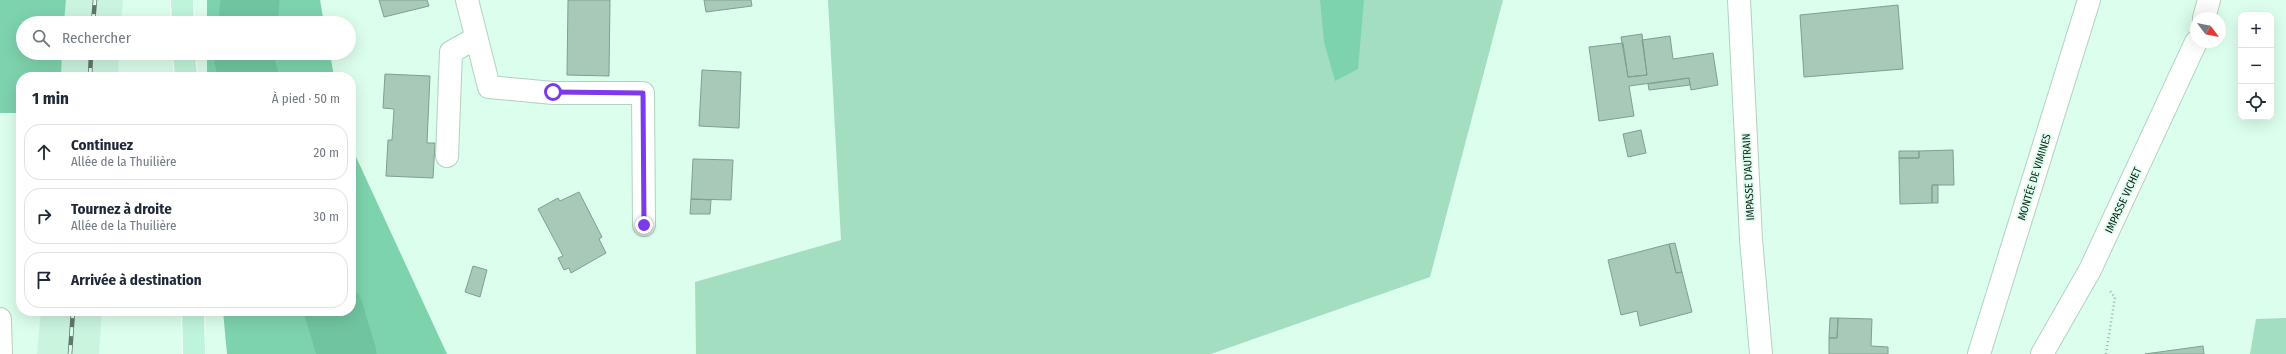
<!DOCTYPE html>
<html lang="fr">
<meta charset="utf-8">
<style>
:root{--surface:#fff;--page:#f6f6f7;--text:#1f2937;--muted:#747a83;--line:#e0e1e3}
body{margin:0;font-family:"Fira Sans Condensed",sans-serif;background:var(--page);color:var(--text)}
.controls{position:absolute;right:12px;top:12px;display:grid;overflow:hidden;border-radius:8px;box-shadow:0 4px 16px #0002}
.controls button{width:36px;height:36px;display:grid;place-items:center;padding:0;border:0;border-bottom:1px solid var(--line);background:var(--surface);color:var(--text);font:20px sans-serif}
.compass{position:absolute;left:2190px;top:12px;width:36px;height:36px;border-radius:50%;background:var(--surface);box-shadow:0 4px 16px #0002;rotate:122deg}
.stop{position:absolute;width:12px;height:12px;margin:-9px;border:3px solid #7c3aed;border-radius:50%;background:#fff}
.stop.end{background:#7c3aed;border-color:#fff;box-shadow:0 1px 4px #0008}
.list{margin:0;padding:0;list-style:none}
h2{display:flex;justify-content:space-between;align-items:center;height:52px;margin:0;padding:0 16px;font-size:17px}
h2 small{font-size:13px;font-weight:400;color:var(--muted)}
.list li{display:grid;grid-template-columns:26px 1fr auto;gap:12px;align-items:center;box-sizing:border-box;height:56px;margin:0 8px 8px;padding:0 8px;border:1px solid var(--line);border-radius:16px}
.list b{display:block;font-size:15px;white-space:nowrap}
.list p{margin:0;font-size:13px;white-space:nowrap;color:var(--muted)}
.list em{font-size:13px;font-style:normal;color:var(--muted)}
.icon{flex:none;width:22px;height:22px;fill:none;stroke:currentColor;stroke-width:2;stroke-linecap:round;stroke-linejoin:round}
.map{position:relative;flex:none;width:2286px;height:354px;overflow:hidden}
.search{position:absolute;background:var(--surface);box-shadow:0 4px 16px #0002;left:16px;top:16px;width:340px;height:44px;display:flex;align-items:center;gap:10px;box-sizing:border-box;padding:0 14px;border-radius:22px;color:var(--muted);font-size:15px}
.panel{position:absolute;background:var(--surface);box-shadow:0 4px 16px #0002;left:16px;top:72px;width:340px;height:244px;border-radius:16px}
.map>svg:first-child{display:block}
.built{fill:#caf4de}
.green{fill:#a3dec1}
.forest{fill:#7dd3ac}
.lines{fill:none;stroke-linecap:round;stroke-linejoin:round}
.river{stroke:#70c59f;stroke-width:59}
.building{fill:#a9c9b8;stroke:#809f8f}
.minor-casing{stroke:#b1d2c1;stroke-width:24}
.major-casing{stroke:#fff;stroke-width:24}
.path{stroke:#9ab4a6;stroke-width:2.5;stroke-dasharray:1 3;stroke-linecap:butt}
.minor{stroke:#fff;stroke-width:22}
.major{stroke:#bef4da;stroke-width:22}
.rail-casing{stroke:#61766b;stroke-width:4.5}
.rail{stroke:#dcfeec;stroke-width:3;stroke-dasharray:9;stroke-linecap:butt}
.route{stroke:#7c3aed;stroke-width:5}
.labels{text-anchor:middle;stroke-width:3.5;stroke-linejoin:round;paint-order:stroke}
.street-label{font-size:11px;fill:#111d17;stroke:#dcfeec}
</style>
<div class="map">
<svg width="2286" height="354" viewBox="0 0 2286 354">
<rect width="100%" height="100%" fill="#dcfeec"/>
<!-- built -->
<path class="built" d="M 66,0 L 123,0 L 121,23 L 64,23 Z
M 62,53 L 119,53 L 118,77 L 61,77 Z
M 41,311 L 102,311 L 99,354 L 37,354 Z"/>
<!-- green -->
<path class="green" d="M 828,0 L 1503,0 L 1430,277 L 1211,354 L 696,354 L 695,282 L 841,240 Z
M 2286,318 L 2286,354 L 2250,354 L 2256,319 Z"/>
<!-- forest -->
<path class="forest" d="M 0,0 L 66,0 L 64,23 L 23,23 L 23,53 L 62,53 L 61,77 L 21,77 L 21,113 L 0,113 Z
M 207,0 L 320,0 L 324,23 L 207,23 Z
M 1320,0 L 1364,0 L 1358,69 L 1335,81 L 1324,42 Z
M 207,53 L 330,53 L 334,77 L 207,77 Z
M 351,146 L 447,354 L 227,354 L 223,311 L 351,311 Z"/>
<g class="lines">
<!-- river -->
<path class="river" d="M 248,23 L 250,0
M 245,53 L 244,60 L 249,77
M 334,311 L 347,354"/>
</g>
<!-- building -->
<path class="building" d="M 379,0 L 427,0 L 429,6 L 384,17 Z
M 568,0 L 610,0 L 609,76 L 567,75 Z
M 704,0 L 751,0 L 752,6 L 706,12 Z
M 1898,5 L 1903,69 L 1804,77 L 1800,15 Z
M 1642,34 L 1647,75 L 1628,77 L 1621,37 Z
M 1670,36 L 1673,59 L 1713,53 L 1718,85 L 1691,90 L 1689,78 L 1629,86 L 1634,116 L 1599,121 L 1589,47 L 1623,43 L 1628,77 L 1647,75 L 1642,40 Z
M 702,70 L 741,72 L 739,128 L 699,126 Z
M 385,74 L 430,76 L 427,143 L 435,143 L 433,178 L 386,176 L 388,140 L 392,140 L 394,109 L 383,108 Z
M 1689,78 L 1690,85 L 1649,90 L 1648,84 Z
M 1641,130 L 1646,153 L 1628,157 L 1623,134 Z
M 1953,150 L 1954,185 L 1932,185 L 1932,203 L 1900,204 L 1899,158 L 1919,158 L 1919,151 Z
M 1899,151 L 1919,151 L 1919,158 L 1899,158 Z
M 693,159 L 733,160 L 731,200 L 691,199 Z
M 1932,185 L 1938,185 L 1938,203 L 1932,203 Z
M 579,192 L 602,237 L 599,239 L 606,253 L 571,273 L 569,268 L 564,270 L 558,258 L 563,256 L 538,209 L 558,198 L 560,201 Z
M 691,199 L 711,200 L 710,214 L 690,214 Z
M 1675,243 L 1682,272 L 1676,273 L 1669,244 Z
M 1669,244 L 1676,273 L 1682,272 L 1692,312 L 1640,326 L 1637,311 L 1621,315 L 1608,260 Z
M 473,266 L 487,270 L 480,297 L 465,292 Z
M 1830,318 L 1838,318 L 1837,338 L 1829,338 Z
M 1838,318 L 1872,319 L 1871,346 L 1888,347 L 1888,354 L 1829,354 L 1829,338 L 1837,338 Z
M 2203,346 L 2204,354 L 2145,354 Z"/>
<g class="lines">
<defs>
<path id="minor" d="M 467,0 L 489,87 L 553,93 L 643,93 L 644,225
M 1739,0 L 1751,239 L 1761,354
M 2204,18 L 2209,0
M 447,156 L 451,52 L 476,38
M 0,319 L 1,354
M 1979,354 L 2089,0
M 2042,354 L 2090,270 L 2196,42"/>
<path id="major" d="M 182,0 L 183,23
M 184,53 L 186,77
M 193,311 L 194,354"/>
</defs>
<!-- minor casing -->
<use href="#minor" class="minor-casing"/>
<!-- major casing -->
<use href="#major" class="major-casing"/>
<!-- path -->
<path class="path" d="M 2106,354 L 2115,297 L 2110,291"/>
<!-- minor -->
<use href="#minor" class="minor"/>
<!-- major -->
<use href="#major" class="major"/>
<defs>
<path id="rail" d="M 93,23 L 95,0
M 90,77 L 91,53
M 70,354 L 73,311"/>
</defs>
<!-- rail casing -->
<use href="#rail" class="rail-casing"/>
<!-- rail -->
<use href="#rail" class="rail"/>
</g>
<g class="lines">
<!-- route -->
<path class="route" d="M 553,92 L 643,93 L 644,225"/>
</g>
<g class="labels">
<!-- street labels -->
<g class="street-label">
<text transform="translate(1748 177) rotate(-93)" y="4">IMPASSE D'AUTRAIN</text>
<text transform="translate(2034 177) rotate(-73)" y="4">MONTÉE DE VIMINES</text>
<text transform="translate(2123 200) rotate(-65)" y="4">IMPASSE VICHET</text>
</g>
</g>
</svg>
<div class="controls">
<button>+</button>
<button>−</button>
<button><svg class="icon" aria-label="locate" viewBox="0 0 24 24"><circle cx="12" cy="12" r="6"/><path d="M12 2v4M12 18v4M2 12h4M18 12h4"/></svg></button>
</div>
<svg class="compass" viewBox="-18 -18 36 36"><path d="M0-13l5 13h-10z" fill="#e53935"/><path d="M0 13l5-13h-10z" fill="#747a83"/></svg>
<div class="stop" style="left:553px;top:92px"></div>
<div class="stop end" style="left:644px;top:225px"></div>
<div class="search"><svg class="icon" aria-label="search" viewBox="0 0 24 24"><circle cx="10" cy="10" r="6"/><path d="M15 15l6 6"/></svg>Rechercher</div>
<section class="panel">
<h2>1 min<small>À pied · 50 m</small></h2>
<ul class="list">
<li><svg class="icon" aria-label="ahead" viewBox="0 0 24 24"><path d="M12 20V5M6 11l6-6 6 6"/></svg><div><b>Continuez</b><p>Allée de la Thuilière</p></div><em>20 m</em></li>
<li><svg class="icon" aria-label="right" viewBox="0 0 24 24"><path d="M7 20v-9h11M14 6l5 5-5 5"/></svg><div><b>Tournez à droite</b><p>Allée de la Thuilière</p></div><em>30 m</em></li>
<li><svg class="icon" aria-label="arrive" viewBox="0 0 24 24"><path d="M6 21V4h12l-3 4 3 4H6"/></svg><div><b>Arrivée à destination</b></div></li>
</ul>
</section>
</div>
